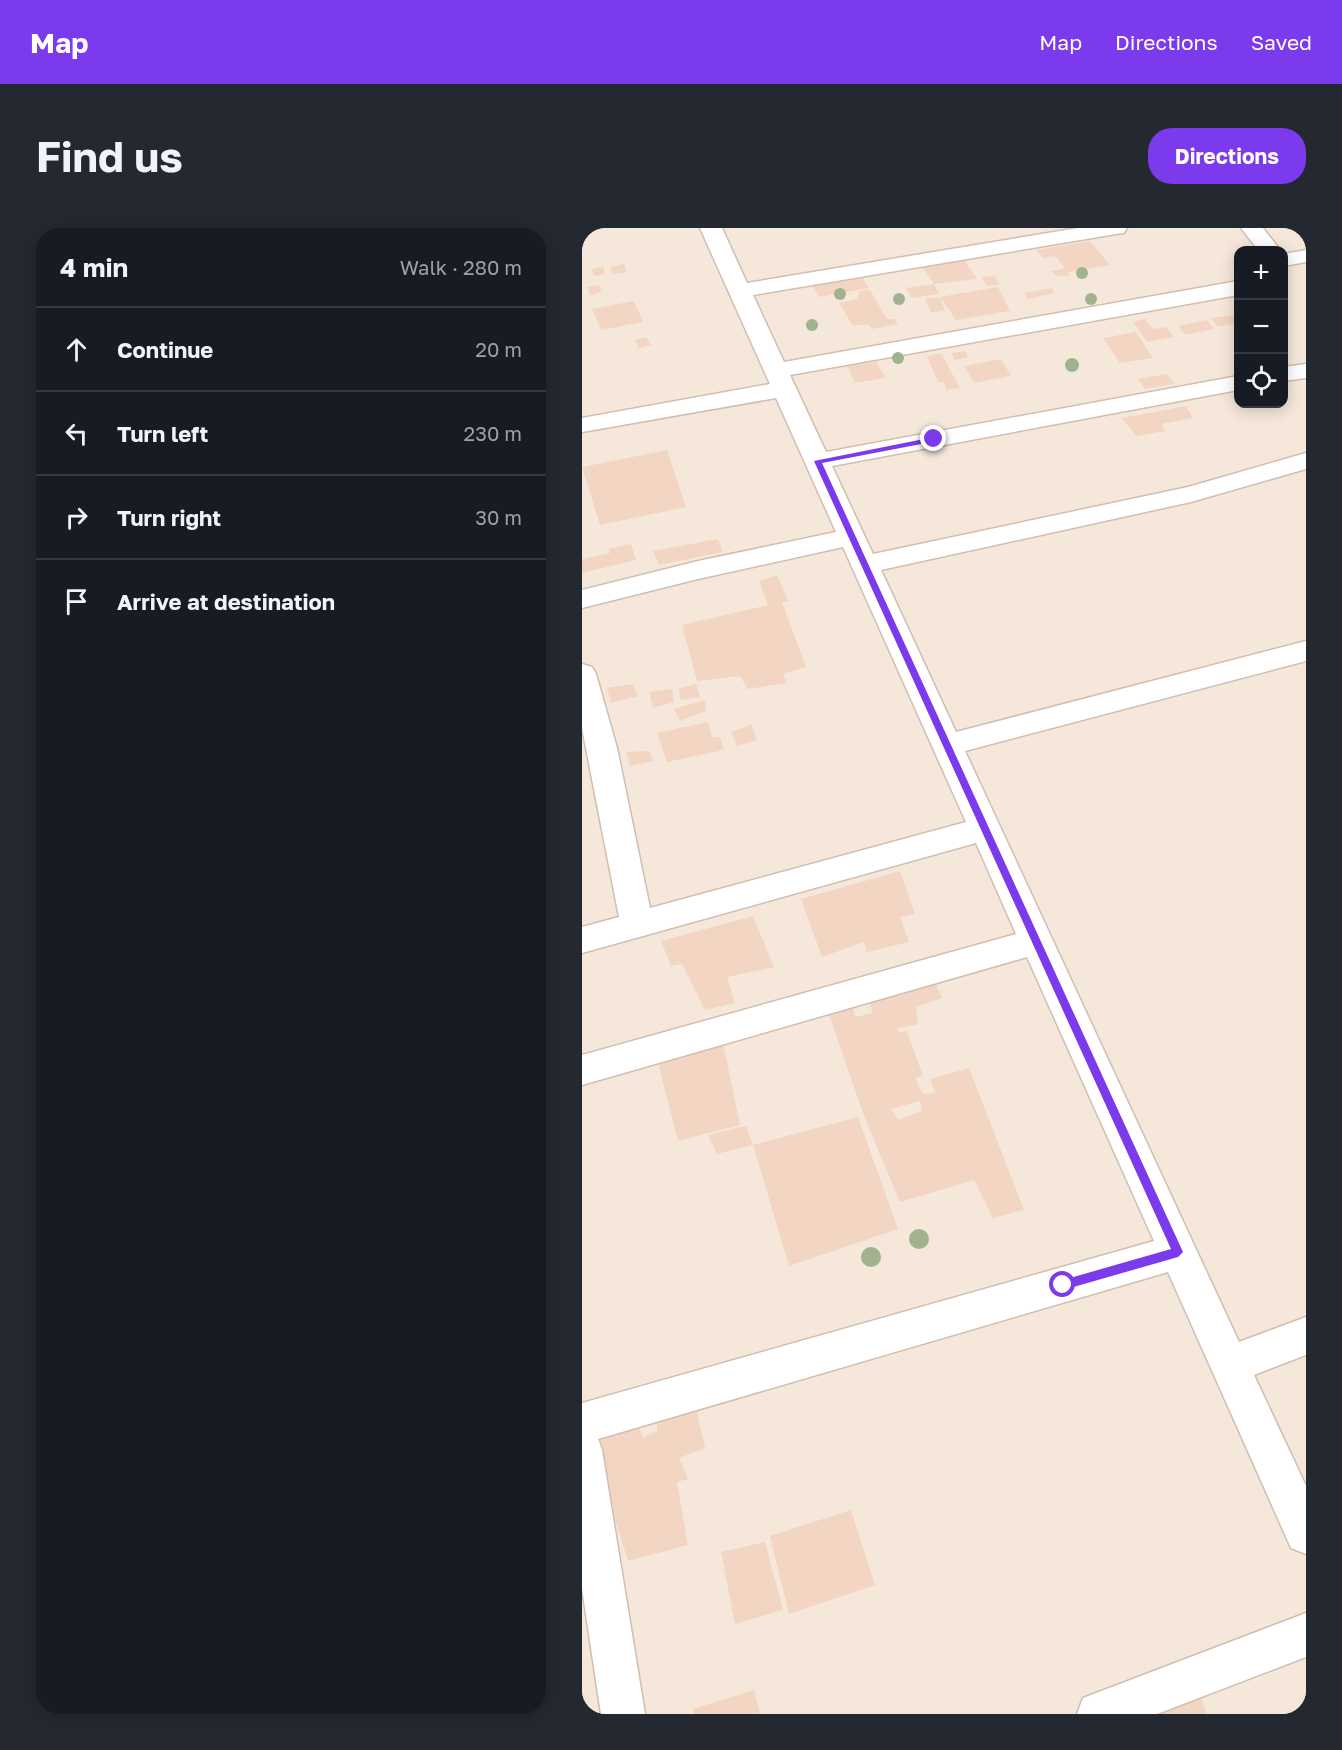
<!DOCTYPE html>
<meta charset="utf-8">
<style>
:root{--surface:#171b24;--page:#242831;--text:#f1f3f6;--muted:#9ea1a6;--line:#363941;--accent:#7c3aed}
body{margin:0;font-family:"Golos Text",sans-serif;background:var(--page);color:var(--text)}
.controls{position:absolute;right:18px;top:18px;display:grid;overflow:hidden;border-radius:12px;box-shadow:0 3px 15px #0003}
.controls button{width:54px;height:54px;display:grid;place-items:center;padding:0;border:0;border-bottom:2px solid var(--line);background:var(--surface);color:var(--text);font:30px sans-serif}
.stop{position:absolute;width:18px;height:18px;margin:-14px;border:4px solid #7c3aed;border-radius:50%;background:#fff}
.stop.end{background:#7c3aed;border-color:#fff;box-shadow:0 2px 6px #0008}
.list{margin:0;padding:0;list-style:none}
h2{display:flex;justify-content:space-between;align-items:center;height:78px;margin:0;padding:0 24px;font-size:26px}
h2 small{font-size:20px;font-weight:400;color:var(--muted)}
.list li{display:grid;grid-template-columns:39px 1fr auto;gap:18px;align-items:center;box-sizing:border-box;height:84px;padding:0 24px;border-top:2px solid var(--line)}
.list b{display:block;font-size:22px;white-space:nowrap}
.list em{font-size:20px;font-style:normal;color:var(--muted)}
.icon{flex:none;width:33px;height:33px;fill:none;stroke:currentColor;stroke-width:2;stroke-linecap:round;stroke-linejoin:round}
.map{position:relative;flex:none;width:724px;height:1486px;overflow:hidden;border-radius:24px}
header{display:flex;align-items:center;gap:36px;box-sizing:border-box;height:84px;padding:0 30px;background:var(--accent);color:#fff}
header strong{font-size:28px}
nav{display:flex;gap:33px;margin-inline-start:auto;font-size:21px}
.intro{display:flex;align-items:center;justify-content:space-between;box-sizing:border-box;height:144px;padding:0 36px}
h1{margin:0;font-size:42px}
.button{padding:15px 27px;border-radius:24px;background:var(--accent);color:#fff;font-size:21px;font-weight:700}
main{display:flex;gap:36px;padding:0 36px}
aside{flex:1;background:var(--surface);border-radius:24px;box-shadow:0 3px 15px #0003}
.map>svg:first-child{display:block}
.residential{fill:#f5e8da;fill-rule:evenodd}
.building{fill:#f3d5c3;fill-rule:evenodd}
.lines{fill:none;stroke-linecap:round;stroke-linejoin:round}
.minor-casing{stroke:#d1beb0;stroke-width:3}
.minor{fill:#fff;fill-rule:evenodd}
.tree{fill:#a0b28e}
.route{fill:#7c3aed}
</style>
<header>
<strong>Map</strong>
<nav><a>Map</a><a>Directions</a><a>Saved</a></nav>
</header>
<div class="intro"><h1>Find us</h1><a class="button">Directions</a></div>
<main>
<aside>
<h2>4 min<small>Walk · 280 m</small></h2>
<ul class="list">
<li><svg class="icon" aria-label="ahead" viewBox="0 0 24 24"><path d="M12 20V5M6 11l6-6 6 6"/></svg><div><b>Continue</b></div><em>20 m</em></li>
<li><svg class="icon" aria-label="left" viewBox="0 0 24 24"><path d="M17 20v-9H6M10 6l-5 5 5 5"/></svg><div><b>Turn left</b></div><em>230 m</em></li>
<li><svg class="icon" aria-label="right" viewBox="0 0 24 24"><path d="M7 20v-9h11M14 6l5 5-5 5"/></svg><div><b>Turn right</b></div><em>30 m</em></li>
<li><svg class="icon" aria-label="arrive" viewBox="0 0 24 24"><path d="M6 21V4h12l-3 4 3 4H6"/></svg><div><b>Arrive at destination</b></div></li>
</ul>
</aside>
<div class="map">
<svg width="724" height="1486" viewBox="0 0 724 1486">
<rect width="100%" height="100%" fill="#fdf6ec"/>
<!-- residential -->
<path class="residential" d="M 0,0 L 724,0 L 724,1486 L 0,1486 ZM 656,22 L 702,22 L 702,176 L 656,176 Z"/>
<!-- building -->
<path class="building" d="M 508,13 L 528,37 L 486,44 L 488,47 L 475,48 L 469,43 L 483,40 L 473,28 L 461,30 L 454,22 Z
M 382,32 L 395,51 L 352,56 L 357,66 L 330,70 L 324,60 L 352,56 L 340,38 Z
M 42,36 L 45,44 L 31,46 L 28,39 Z
M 21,39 L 23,46 L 12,48 L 9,41 Z
M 278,46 L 287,60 L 237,69 L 229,54 Z
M 412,48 L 418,56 L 405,58 L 400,49 Z
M 17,57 L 20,64 L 8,67 L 5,59 Z
M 416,59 L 428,83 L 374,92 L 358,69 Z
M 470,60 L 473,65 L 445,71 L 443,65 Z
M 288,62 L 305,91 L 313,91 L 316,96 L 291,101 L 286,96 L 271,98 L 257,75 L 276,71 L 277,63 Z
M 358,69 L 363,83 L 349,84 L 343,71 Z
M 52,73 L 61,94 L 19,102 L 10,81 Z
M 654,87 L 656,95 L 636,99 L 629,90 Z
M 563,91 L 571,101 L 584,99 L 592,109 L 565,114 L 551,94 Z
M 625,92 L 632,101 L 603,107 L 596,98 Z
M 554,104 L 571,130 L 538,135 L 521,110 Z
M 64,109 L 69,117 L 57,120 L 53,112 Z
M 384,123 L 386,130 L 372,132 L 370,125 Z
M 359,125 L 378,160 L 364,162 L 362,154 L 356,154 L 345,128 Z
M 419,131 L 429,148 L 392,155 L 382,138 Z
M 294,134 L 304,150 L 273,155 L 265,138 Z
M 585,146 L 593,156 L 563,161 L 556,151 Z
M 604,178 L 611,190 L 580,196 L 583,203 L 554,208 L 540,190 Z
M 85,222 L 104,279 L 18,297 L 0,239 Z
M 136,311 L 141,324 L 77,337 L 71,323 Z
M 49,316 L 54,332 L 0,345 L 0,331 L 28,325 L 26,321 Z
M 195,347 L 206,373 L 200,374 L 224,439 L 201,446 L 205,455 L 166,461 L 158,448 L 115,453 L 100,397 L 186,377 L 177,353 Z
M 51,456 L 56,468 L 29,475 L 25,460 Z
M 114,456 L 118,469 L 98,472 L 97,461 Z
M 90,461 L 92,474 L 71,480 L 67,464 Z
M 123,472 L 124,483 L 98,493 L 92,481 Z
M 126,494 L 130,509 L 138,509 L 142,522 L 85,534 L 75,505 Z
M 169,496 L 175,512 L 155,518 L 149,504 Z
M 67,523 L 72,533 L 48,538 L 44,524 Z
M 318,643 L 333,686 L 318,689 L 327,714 L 285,724 L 282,714 L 240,729 L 219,671 Z
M 171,688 L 192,739 L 145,749 L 153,775 L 123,782 L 100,736 L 89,738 L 79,713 Z
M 350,747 L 360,770 L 334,779 L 336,796 L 316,800 L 317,805 L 325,803 L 341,848 L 333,850 L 341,866 L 353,865 L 348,851 L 387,840 L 442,982 L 411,990 L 392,952 L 318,974 L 282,888 L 243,775 L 269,771 L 273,789 L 291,785 L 285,767 ZM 338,873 L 340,883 L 316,892 L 309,881 Z
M 141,815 L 158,897 L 96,913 L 75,831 Z
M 276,889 L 316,1001 L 207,1038 L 171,917 L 135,926 L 126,907 L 164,898 L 171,917 Z
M 111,1166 L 123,1220 L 97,1230 L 106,1251 L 95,1254 L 106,1317 L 46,1333 L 8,1211 L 56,1194 L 61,1210 L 75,1203 L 75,1188 Z
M 269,1282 L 293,1357 L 207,1386 L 188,1308 Z
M 183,1314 L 201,1382 L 153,1396 L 139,1324 Z
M 172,1462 L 178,1486 L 112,1486 L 111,1481 Z
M 617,1465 L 625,1486 L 534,1486 L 534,1485 Z"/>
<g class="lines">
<defs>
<path id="minor" d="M 118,0 L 140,0 L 165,55 L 496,0 L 545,0 L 542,5 L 534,6 L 171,67 L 202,134 L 656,53 L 656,67 L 208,147 L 244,224 L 656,148 L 656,162 L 250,238 L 291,326 L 606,259 L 724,225 L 724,241 L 609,274 L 299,342 L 374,504 L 724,413 L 724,433 L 383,523 L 657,1114 L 724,1089 L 724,1127 L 672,1147 L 724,1258 L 724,1326 L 709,1320 L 586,1044 L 16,1211 L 20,1222 L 63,1486 L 19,1486 L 0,1360 L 0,1175 L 572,1013 L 445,729 L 0,857 L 0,827 L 434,706 L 394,615 L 0,725 L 0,699 L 37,689 L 0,500 L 0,436 L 10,439 L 14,446 L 35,520 L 68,680 L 384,594 L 261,319 L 116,351 L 0,380 L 0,362 L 116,333 L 254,304 L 194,170 L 0,204 L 0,190 L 188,156 Z
M 659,0 L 681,0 L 698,22 L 676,22 Z
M 724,22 L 724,34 L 702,38 L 702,26 Z
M 724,136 L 724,150 L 702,153 L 702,139 Z
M 724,1385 L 724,1429 L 575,1486 L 495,1486 L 501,1470 Z"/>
</defs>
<!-- minor casing -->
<use href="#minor" class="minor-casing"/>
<!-- minor -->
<use href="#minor" class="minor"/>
</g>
<!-- trees -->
<g class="tree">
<circle cx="500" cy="45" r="6"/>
<circle cx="258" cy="66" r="6"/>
<circle cx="317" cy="71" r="6"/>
<circle cx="509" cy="71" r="6"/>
<circle cx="230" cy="97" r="6"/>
<circle cx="316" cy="130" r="6"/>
<circle cx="490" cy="137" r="7"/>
<circle cx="337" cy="1011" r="10"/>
<circle cx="289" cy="1029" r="10"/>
</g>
<!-- route -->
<path class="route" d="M 352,209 L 355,213 L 240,235 L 601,1024 L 596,1029 L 481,1062 L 476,1057 L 481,1052 L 589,1021 L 232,233 Z"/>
</svg>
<div class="controls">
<button>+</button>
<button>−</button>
<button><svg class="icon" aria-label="locate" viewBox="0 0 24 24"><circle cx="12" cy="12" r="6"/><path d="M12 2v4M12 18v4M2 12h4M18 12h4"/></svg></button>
</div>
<div class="stop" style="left:481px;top:1057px"></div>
<div class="stop end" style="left:352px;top:211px"></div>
</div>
</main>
